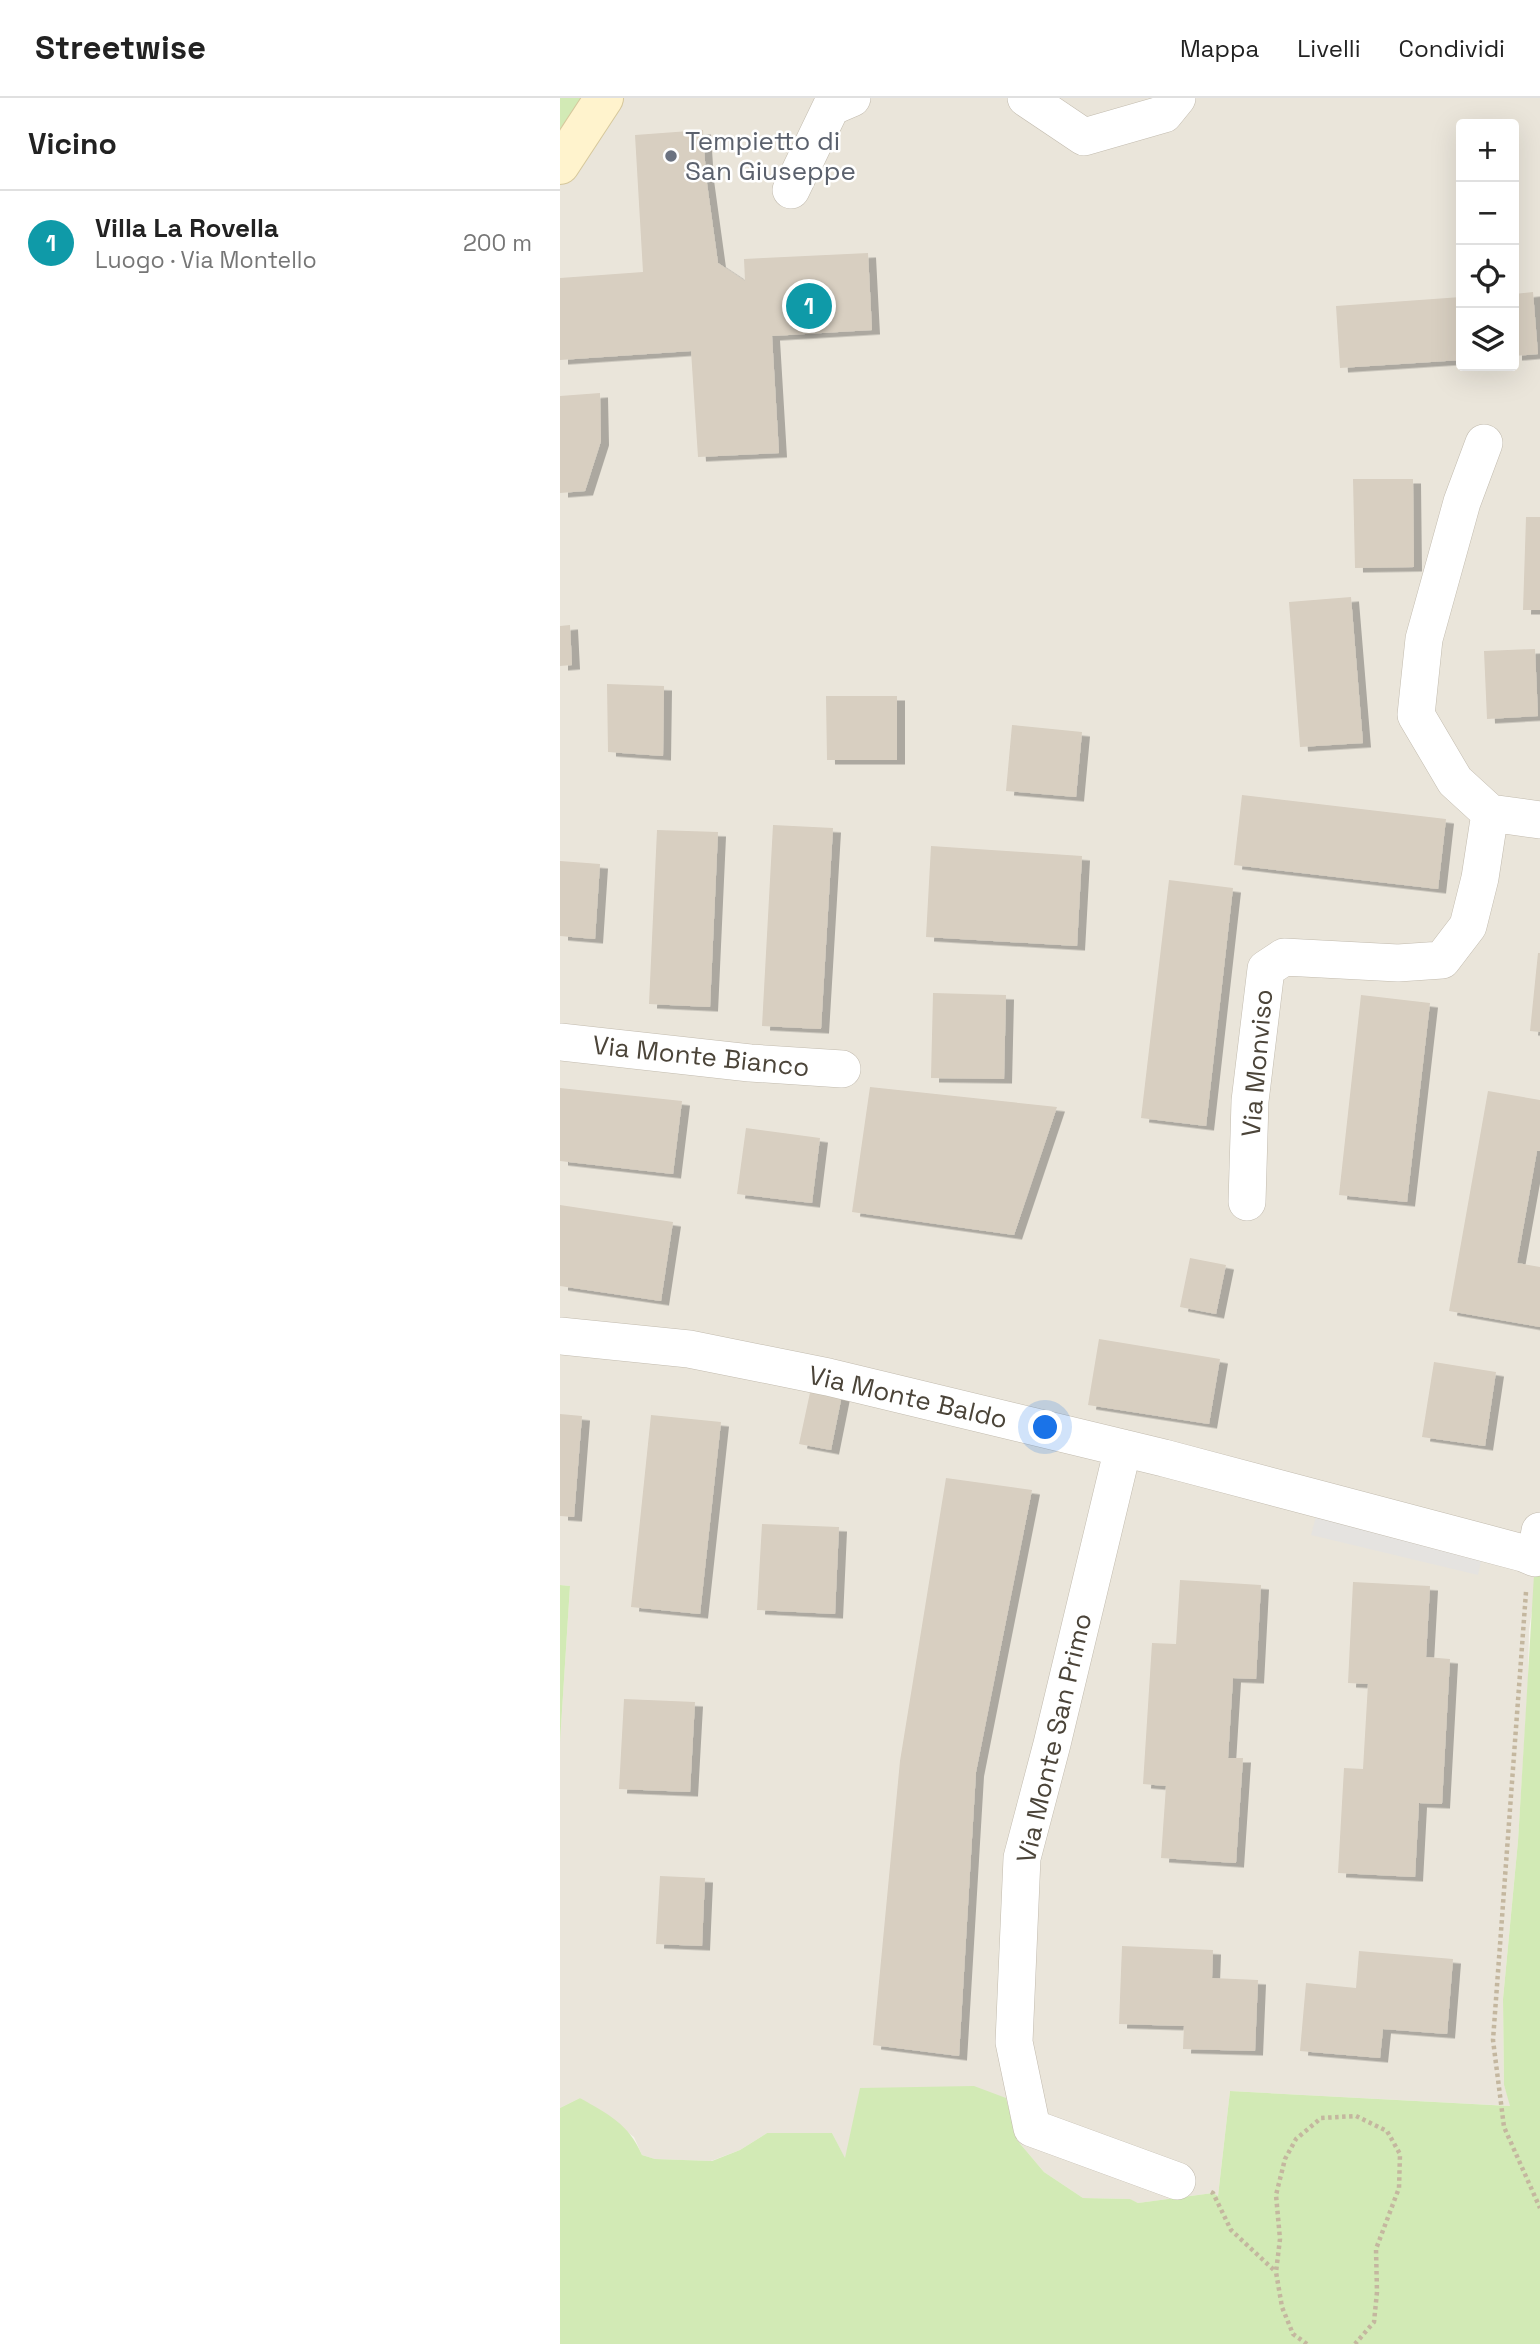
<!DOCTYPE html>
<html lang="it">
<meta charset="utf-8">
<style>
:root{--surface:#fff;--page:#f2f2f2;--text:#222;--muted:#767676;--line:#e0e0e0;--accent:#ea580c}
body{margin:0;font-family:"Space Grotesk",sans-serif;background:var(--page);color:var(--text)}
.controls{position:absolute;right:21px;top:21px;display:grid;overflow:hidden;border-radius:7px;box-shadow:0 7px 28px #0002}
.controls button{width:63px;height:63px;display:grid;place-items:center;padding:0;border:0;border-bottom:2px solid var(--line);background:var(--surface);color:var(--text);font:35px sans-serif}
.you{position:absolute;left:486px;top:1330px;width:24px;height:24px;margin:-18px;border:5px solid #fff;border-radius:50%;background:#1a73e8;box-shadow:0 0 0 10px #1a73e833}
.badge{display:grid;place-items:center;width:46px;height:46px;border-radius:50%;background:var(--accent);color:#fff;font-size:23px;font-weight:700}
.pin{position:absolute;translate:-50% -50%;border:4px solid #fff;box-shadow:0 2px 7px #0006}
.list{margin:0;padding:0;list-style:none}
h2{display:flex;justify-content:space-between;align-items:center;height:91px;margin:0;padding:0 28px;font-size:30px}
h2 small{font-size:23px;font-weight:400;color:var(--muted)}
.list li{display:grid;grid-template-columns:46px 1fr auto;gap:21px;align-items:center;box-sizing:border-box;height:105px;padding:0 28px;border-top:2px solid var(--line)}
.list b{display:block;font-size:26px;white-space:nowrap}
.list p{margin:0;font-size:23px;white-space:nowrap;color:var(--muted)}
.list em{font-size:23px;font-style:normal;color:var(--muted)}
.icon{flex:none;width:38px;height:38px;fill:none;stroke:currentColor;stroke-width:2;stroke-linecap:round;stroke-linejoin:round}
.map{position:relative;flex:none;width:980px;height:2246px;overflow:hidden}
header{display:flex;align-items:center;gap:42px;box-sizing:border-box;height:98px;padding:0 35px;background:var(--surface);border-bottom:2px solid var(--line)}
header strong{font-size:33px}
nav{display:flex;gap:38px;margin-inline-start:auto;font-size:24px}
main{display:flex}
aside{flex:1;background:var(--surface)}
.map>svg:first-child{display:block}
.residential{fill:#eae5da;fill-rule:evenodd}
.green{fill:#d2eab5}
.parking{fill:#e5e3e0}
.building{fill:#d8cfc1;filter:url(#shadow)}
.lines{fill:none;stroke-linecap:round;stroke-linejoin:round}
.street-casing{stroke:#c2bbae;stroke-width:38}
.secondary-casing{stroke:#d6c79b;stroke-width:40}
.path{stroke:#c4b79f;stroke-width:4.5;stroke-dasharray:3.5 3.5;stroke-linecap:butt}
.street{stroke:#fff;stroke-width:37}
.secondary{stroke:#fff3cd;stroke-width:38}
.worship-dot{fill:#6b7280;stroke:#fff;stroke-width:2.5}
.labels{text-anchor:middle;stroke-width:5;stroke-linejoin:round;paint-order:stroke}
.worship-label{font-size:26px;fill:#5b616d;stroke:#fff;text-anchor:start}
.street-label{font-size:26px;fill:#4b4439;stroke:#fff}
</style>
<header>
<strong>Streetwise</strong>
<nav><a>Mappa</a><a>Livelli</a><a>Condividi</a></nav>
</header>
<main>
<aside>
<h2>Vicino<small></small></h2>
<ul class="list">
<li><span class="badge" style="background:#0f9aa8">1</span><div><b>Villa La Rovella</b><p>Luogo · Via Montello</p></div><em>200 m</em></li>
</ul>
</aside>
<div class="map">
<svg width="980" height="2246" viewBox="0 0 980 2246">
<defs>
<filter id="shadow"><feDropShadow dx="8" dy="4.5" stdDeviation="0" flood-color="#0004"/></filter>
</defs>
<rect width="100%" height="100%" fill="#f6f3ec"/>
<!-- residential -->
<path class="residential" d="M 44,0 L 980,0 L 980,1462 L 969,1532 L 968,1584 L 958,1743 L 943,1901 L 944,1987 L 951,2008 L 670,1993 L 658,2098 L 653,2095 L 578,2105 L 569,2101 L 523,2100 L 484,2074 L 457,2042 L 446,2000 L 285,2061 L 272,2035 L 207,2035 L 180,2052 L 151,2063 L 95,2061 L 82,2057 L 74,2039 L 20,2000 L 0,2010 L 0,1644 L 10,1488 L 0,1487 L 0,67 ZM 901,26 L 954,26 L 954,268 L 901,268 Z"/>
<!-- green -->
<path class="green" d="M 0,0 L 21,0 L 0,31 Z
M 975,1460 L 980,1462 L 980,2246 L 0,2246 L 0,2010 L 20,2000 C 49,2017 68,2025 82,2057 L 95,2061 L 152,2063 L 180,2052 L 207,2035 L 272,2035 L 285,2060 L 300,1990 L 414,1988 L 446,2000 L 457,2042 L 484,2074 L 523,2100 L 570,2101 L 578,2105 L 653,2095 L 658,2098 L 670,1993 L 950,2008 L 944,1987 L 943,1901 L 958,1743 Z
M 0,1487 L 10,1488 L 0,1644 Z"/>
<!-- parking -->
<path class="parking" d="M 757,1415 L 923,1454 L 918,1477 L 751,1437 Z"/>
<!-- building -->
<path class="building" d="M 143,32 L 146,78 L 158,165 L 185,183 L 184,161 L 308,155 L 312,232 L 212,238 L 219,355 L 138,359 L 131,253 L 0,262 L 0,180 L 83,174 L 75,37 Z
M 973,194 L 978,256 L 954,258 L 954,196 Z
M 901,199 L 901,262 L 780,270 L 776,208 Z
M 40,295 L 41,343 L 25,393 L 0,395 L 0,298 Z
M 793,381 L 853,381 L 854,469 L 795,470 Z
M 966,419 L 980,419 L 980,512 L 963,512 Z
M 791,499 L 803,645 L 740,649 L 729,504 Z
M 10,527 L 12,567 L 0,568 L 0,528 Z
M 975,551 L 978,618 L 927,621 L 924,553 Z
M 47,586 L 104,588 L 103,658 L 48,654 Z
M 266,598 L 337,598 L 337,662 L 267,662 Z
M 452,627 L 522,634 L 516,699 L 446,693 Z
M 682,697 L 886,721 L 878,791 L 674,767 Z
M 213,727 L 273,730 L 261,931 L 202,928 Z
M 97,732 L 158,734 L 150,909 L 89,906 Z
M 371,748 L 522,758 L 517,848 L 366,839 Z
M 0,763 L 40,766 L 35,841 L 0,838 Z
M 609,782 L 673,790 L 646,1028 L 581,1020 Z
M 978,855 L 980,855 L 980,934 L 970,933 Z
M 373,895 L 446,897 L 444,981 L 371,980 Z
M 801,897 L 870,905 L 847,1104 L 779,1097 Z
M 310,989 L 497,1009 L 454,1137 L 292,1114 Z
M 0,990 L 122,1003 L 113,1076 L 0,1063 Z
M 928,993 L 980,1002 L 980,1053 L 977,1053 L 957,1165 L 980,1169 L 980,1229 L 889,1213 Z
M 186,1030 L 260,1040 L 252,1105 L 177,1096 Z
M 0,1107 L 113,1124 L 101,1203 L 0,1188 Z
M 630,1160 L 666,1167 L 656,1216 L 620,1209 Z
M 539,1241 L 660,1261 L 649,1326 L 528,1307 Z
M 874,1264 L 936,1274 L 925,1348 L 862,1339 Z
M 251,1290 L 282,1297 L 271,1352 L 239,1346 Z
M 0,1316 L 22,1318 L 14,1419 L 0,1418 Z
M 91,1317 L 161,1324 L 140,1516 L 71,1509 Z
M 386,1380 L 472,1392 L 416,1674 L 399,1958 L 313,1947 L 340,1663 Z
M 202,1426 L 279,1429 L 275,1516 L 197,1512 Z
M 620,1482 L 701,1487 L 696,1581 L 673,1580 L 668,1660 L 683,1660 L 676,1765 L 601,1760 L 606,1688 L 583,1686 L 592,1545 L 616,1546 Z
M 793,1484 L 870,1488 L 866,1559 L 890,1561 L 882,1706 L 859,1705 L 855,1779 L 778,1775 L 784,1670 L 803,1671 L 808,1586 L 788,1585 Z
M 64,1601 L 135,1604 L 130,1694 L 59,1691 Z
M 100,1778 L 145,1780 L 142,1848 L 96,1846 Z
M 562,1848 L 653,1852 L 652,1880 L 698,1882 L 695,1953 L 623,1951 L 624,1928 L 559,1926 Z
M 799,1853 L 893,1861 L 887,1936 L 823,1931 L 820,1960 L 740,1953 L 746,1885 L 796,1890 Z"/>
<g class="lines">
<defs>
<path id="street" d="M 466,0 L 524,39 L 604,16 L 617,0
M 231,92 L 271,9 L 292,0
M 924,345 L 902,404 L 864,541 L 856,617 L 895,683 L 930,715 L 980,722
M 0,944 L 190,965 L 282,971
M 687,1104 L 690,1003 L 706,871 L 724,859 L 838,865 L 882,862 L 908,828 L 920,780 L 930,715
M 0,1238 L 129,1251 L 268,1279 L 604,1360 L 963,1455 L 975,1460 L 980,1433
M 563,1350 L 492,1646 L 462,1760 L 454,1944 L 472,2030 L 617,2083"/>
<path id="secondary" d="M 0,67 L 44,0"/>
</defs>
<!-- street casing -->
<use href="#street" class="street-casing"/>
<!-- secondary casing -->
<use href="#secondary" class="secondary-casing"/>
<!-- path -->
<path class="path" d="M 966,1494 L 933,1942 L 944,2029 L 980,2110
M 651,2094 L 653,2095 L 671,2132 L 716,2174
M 747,2246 L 733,2236 L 722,2209 L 716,2174 L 720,2141 L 716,2097 L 725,2061 L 736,2041 L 761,2020 L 796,2018 L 827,2033 L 840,2056 L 839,2090 L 816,2151 L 817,2194 L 814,2224 L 795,2246"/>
<!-- street -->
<use href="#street" class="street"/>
<!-- secondary -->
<use href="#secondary" class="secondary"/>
</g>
<!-- markers -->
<circle class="worship-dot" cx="111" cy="58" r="7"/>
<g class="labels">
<!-- worship labels -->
<g class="worship-label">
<text x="125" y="52">Tempietto di<tspan x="125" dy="30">San Giuseppe</tspan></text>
</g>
<!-- street labels -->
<g class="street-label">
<text transform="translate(141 958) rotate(6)" y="9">Via Monte Bianco</text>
<text transform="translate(697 965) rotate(-85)" y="9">Via Monviso</text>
<text transform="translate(348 1299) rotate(13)" y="9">Via Monte Baldo</text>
<text transform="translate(494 1640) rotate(-77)" y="9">Via Monte San Primo</text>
</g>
</g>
</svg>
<div class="controls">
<button>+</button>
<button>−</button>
<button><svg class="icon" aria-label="locate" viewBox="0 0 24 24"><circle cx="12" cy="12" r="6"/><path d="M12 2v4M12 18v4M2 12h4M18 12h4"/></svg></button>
<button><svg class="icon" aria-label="layers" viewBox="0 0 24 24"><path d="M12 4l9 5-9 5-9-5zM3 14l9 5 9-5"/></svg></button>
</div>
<div class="you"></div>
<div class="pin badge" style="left:249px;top:208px;background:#0f9aa8">1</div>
</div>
</main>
